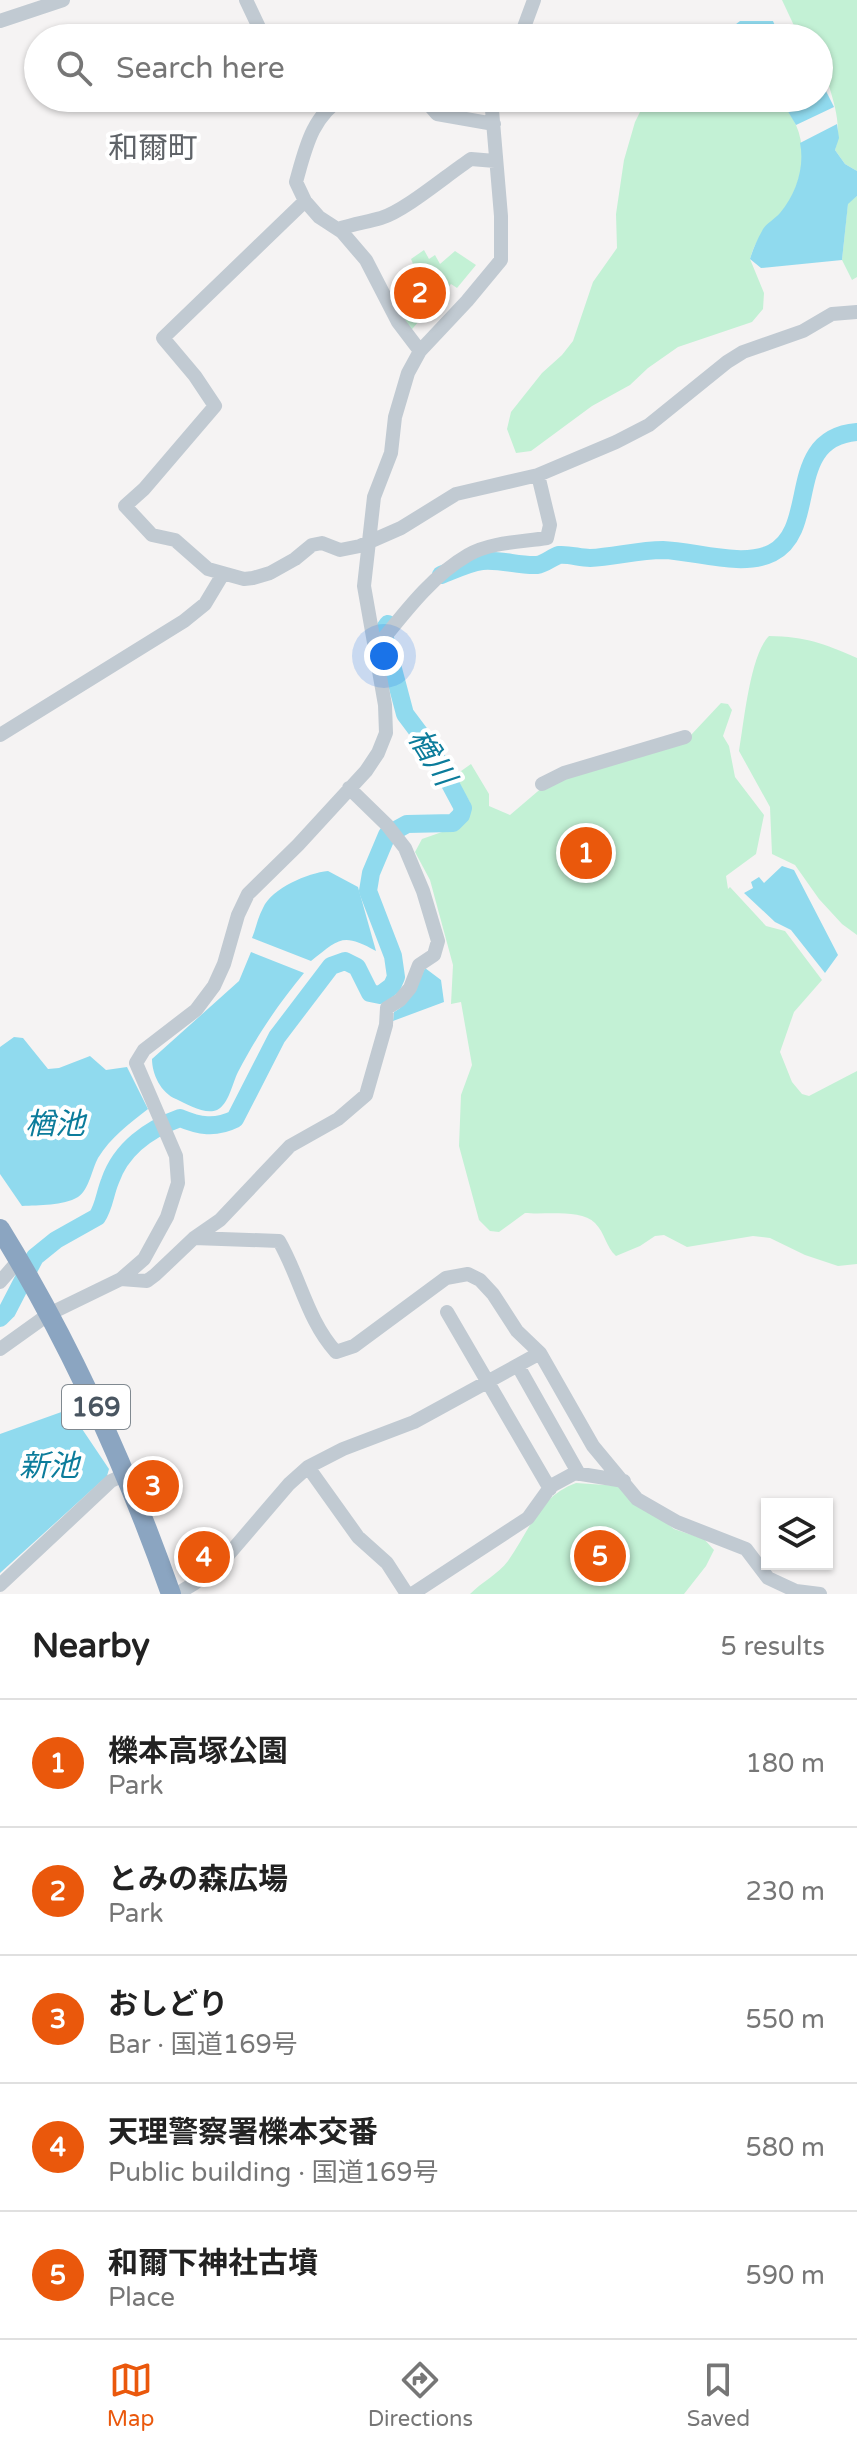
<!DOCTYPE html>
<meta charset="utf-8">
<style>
:root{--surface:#fff;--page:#f6f6f6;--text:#222;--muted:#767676;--line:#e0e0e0;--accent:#ea580c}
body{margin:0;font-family:"Varela Round","Noto Sans JP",sans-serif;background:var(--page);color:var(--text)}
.controls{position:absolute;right:24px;bottom:24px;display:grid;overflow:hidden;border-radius:0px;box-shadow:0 2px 6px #0004}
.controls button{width:72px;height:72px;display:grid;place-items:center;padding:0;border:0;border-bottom:2px solid var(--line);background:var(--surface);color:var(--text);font:40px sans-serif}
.you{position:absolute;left:384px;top:656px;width:28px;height:28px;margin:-20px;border:6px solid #fff;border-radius:50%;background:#1a73e8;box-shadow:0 0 0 12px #1a73e833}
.badge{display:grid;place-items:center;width:52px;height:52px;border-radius:50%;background:var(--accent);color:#fff;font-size:26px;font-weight:700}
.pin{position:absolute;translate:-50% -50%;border:4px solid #fff;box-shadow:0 2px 8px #0006}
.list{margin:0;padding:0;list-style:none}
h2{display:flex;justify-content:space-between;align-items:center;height:104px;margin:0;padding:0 32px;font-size:34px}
h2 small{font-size:26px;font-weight:400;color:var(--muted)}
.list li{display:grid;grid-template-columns:52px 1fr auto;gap:24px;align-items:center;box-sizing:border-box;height:128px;padding:0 32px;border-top:2px solid var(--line)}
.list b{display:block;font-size:30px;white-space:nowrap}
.list p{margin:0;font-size:26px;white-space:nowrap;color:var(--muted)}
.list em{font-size:26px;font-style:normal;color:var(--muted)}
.icon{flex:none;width:44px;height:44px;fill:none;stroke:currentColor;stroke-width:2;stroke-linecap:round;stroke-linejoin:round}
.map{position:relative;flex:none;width:857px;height:1594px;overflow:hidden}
.search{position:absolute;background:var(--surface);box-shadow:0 2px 6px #0004;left:24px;right:24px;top:24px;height:88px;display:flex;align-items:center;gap:20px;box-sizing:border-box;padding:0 28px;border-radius:44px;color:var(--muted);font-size:30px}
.sheet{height:744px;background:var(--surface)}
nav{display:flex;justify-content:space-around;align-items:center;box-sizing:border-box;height:112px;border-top:2px solid var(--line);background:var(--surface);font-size:22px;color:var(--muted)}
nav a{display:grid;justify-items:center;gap:4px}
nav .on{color:var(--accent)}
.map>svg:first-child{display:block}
.green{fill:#c3f1d5}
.water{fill:#90daee}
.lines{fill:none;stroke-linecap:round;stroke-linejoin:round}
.river{stroke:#90daee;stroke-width:18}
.minor{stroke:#c1cad2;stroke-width:14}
.highway{stroke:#8ba5c1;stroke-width:20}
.labels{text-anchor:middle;stroke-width:8;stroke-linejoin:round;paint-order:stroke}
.shield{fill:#fff;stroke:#808990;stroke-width:2}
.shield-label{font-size:26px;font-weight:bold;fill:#4a5661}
.neighbourhood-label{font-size:30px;fill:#5f6368;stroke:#fff}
.water-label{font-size:30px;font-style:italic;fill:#0c7c9b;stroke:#fff}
</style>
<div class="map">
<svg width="857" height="1594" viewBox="0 0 857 1594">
<rect width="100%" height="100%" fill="#f5f3f3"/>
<!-- green -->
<path class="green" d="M 782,0 L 857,0 L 857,171 L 845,164 L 835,150 C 847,113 819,75 819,38 L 804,38 L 797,32 Z
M 647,98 L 780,98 C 785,107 792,116 796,125 C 809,155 800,190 780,214 C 765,232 757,235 750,259 L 764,293 L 763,309 L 752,322 L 678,347 L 648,368 L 630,385 L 592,406 L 531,451 L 516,453 L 507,429 L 511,412 L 542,373 L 562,355 L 573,341 L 593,282 L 617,248 L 616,214 L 624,160 L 635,122 Z
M 857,196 L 857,277 L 852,280 L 842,260 L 848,203 Z
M 424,250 L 429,259 L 435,255 L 440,264 L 455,251 L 476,265 L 457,288 L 451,284 L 407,335 L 388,298 L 419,278 L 411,259 Z
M 769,636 C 807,637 823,643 857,658 L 857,935 L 842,924 L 819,899 L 795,865 L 772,854 L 770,807 L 739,751 C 744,723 750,655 769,636 Z
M 721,703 L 728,704 L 732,710 L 723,736 L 729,746 L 735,777 L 764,815 L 756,854 L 726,876 L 728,889 L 730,887 L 766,926 L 785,931 L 822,980 L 794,1012 L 780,1052 L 792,1082 L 802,1094 L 809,1096 L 857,1071 L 857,1264 L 838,1266 L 805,1255 L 770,1238 L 753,1236 L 687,1247 L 664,1235 L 655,1236 L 640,1246 L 616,1256 C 606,1247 605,1233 595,1223 C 581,1209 544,1215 525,1213 L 499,1232 L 490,1231 L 479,1220 L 459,1146 L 461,1095 L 472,1065 L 461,1002 L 451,1004 L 453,965 L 430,880 L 415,852 L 422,839 L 459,826 L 470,802 L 454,776 L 471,764 L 489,794 L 489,806 L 510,815 L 544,786 L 690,736 Z
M 576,1483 L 620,1486 L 674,1529 L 704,1539 L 714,1550 L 706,1566 L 684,1594 L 470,1594 C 482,1582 498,1574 508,1561 C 530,1530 538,1497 576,1483 Z"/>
<!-- water -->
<path class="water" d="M 740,21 L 773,21 L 780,38 L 732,38 L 727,31 Z
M 819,77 L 834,107 L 796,125 L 780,98 L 819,98 Z
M 837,124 L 839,138 L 835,150 L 845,164 L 857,171 L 857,196 L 848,204 L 842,260 L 761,268 L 750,259 C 753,249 757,240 762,231 C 765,224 775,219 780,213 C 796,194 805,167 800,143 Z
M 782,866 L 794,870 L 838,955 L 825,973 L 791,930 L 775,922 L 744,893 L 753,888 L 751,882 L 759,877 L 764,883 Z
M 328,871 L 358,887 L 376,951 C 342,932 339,939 311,961 L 252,938 C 256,928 258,917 263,908 C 272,888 308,873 328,871 Z
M 251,952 L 304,973 C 277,1006 258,1034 238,1072 C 232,1084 229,1104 217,1110 C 205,1115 187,1104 176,1099 C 161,1093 152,1074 152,1059 L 239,981 Z
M 425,968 L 441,980 L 444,1002 L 393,1021 L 394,1012 C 411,1003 417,985 425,968 Z
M 14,1037 L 23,1038 L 48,1069 L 59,1068 L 90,1056 L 106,1070 L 127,1067 L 148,1109 C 129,1124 111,1137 98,1158 C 92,1169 89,1190 78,1197 C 63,1206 39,1205 22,1206 L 0,1174 L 0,1047 Z
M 67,1410 L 72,1414 L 109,1469 L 107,1476 L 0,1573 L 0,1434 Z"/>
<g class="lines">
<!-- river -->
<path class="river" d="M 441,575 C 454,570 468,563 482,561 C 500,559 519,566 537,565 C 545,564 552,557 559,555 C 569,554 580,558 590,558 C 614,557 638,550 663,550 C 695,551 742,568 772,553 C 820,529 783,438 857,432
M 0,1318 L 7,1311 L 35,1257 L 56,1240 L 97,1217 C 104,1207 105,1193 110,1181 C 121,1149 149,1129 180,1118 C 199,1126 215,1129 235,1119 L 277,1037 L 331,966 L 345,961 L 357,967 L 370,993 L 380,995 L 392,986 L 396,977 L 393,956 L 368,891 L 371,873 L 387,835 L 407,824 L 453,823 L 461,815 L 463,808 L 432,750 L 405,714 L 383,631 L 388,624"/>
<!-- minor -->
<path class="minor" d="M 246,0 L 264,38
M 0,21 L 63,0
M 520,38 L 534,0
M 343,98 C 312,115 305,150 296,182 L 305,201 L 319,217 L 342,232 L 366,260 L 398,322 L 420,351
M 423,98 L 437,114 L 494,124
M 305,201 L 163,338 L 195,376 L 215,406 L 144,489 L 125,506 L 152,535 L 175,540 L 208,569 L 244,579 L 253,578 L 270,573 L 295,559 L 312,545 L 322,543 L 340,550 L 360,546 L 401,528 L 456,494 L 538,475
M 338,229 C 353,224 367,222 381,218 C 405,211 448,174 471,159 L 495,161
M 375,649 C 402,616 430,577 468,555 C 490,542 522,542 547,538 L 550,525 L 538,475 L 616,442 L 649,425 L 727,362 L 743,352 L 803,331 L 832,314 L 857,312
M 0,735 L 184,621 L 205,604 L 223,574
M 542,784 L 564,773 L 685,737
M 194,1238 L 279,1241 C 300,1277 307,1320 336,1352 L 354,1346 L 446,1278 L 468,1274 L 480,1280 L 493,1294 L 517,1331 L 540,1353 L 593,1446 L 637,1499 L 677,1522 L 746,1549 L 768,1578 L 796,1591 L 820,1594
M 121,1279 L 147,1281 L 155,1275 L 194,1238 L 220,1220 L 290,1146 L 338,1119 L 366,1095 L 386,1025 L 387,1008 L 400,1000 L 410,988 L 419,965 L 434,955 L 438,941 L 423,891 L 405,848 L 387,825 L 349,788
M 0,1282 L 19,1260
M 447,1312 L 550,1489
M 0,1349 L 49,1314 L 121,1279 L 144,1259 L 167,1217 L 178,1183 L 176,1156 L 136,1063 L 144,1050 L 196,1010 L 214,986 L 224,964 L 238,915 L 248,894 L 298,845 L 366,771 L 378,753 L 386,733 L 385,705 L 364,586 L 374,497 L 391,453 L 395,417 L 408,373 L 420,351 L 467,301 L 501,260 L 501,216 L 491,98
M 518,1366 L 579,1474
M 308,1467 L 358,1537 L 387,1563 L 407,1594
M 0,1585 L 111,1481 L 126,1474
M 177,1594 L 195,1583 L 229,1554 L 289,1484 L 308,1467 L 343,1449 L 414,1422 L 540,1353
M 412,1594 L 528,1518 L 551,1486 L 575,1473 L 624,1481"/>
<!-- highway -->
<path class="highway" d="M 0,1229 C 71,1344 126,1467 171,1594"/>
</g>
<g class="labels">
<!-- shield labels -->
<rect class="shield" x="62" y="1385" width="68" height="44" rx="6"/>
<g class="shield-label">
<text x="96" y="1416">169</text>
</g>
<!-- neighbourhood labels -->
<g class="neighbourhood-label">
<text x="153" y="158">和爾町</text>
</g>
<!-- water labels -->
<g class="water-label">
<text transform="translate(432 757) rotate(58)" y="10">楢川</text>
<text x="55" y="1134">楢池</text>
<text x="49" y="1476">新池</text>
</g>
</g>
</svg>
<div class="controls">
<button><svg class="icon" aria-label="layers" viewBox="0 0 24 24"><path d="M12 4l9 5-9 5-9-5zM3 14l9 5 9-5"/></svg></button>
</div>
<div class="you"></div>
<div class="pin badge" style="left:586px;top:853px">1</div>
<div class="pin badge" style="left:420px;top:293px">2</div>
<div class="pin badge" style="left:153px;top:1486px">3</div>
<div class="pin badge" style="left:204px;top:1557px">4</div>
<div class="pin badge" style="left:600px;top:1556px">5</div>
<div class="search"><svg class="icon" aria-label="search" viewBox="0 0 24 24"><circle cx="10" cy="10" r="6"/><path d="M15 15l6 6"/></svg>Search here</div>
</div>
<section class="sheet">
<h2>Nearby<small>5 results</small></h2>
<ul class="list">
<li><span class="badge">1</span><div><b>櫟本高塚公園</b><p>Park</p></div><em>180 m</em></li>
<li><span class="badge">2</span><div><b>とみの森広場</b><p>Park</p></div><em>230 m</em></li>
<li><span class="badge">3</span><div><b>おしどり</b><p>Bar · 国道169号</p></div><em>550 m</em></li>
<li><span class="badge">4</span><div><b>天理警察署櫟本交番</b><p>Public building · 国道169号</p></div><em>580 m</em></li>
<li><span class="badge">5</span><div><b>和爾下神社古墳</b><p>Place</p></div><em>590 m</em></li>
</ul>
</section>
<nav>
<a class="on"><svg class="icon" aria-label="map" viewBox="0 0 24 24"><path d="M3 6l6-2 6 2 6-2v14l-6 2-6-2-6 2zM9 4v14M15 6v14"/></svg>Map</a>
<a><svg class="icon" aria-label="directions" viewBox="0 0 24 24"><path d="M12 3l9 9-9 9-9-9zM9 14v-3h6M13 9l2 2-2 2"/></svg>Directions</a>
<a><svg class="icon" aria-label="saved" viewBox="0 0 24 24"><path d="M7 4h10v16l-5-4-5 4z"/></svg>Saved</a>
</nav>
